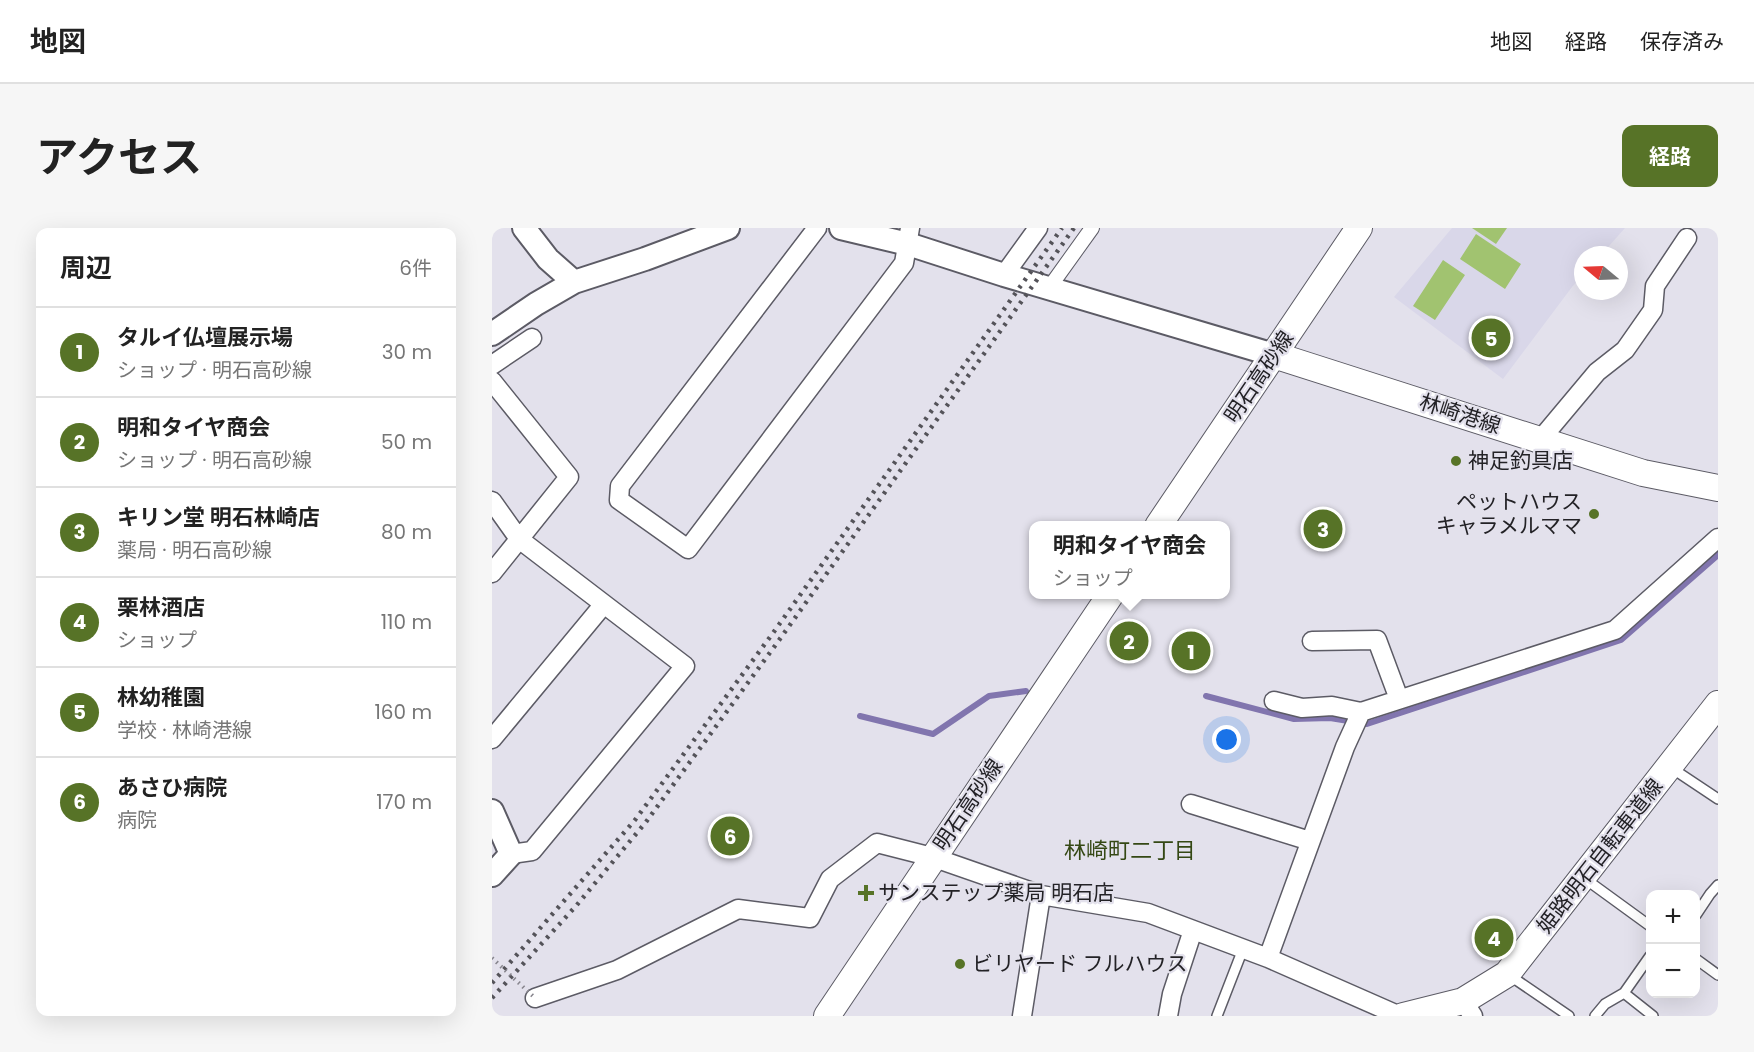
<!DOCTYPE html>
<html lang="ja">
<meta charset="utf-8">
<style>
:root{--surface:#fff;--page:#f6f6f6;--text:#222;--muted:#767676;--line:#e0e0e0;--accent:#577327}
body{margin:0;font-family:Poppins,"Noto Sans JP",sans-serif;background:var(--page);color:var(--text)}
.controls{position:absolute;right:18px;bottom:18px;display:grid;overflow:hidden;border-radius:12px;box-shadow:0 6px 24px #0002}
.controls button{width:54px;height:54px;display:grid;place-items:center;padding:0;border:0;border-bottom:2px solid var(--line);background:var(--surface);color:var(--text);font:30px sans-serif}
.compass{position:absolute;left:1082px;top:18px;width:54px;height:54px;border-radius:50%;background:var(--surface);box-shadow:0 6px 24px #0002;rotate:289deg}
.you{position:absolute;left:735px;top:512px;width:21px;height:21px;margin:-15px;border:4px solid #fff;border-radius:50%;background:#1a73e8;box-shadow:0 0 0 9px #1a73e833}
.badge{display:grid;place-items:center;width:39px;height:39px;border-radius:50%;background:var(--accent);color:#fff;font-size:20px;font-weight:700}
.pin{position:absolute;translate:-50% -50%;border:3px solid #fff;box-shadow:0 2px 6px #0006}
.popup{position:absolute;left:537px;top:293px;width:201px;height:78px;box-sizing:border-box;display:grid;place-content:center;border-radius:12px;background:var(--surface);filter:drop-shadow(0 2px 4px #0005);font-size:20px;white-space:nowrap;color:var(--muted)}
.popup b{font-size:22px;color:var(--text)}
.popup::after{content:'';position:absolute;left:50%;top:100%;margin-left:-12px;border:12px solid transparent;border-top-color:var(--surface)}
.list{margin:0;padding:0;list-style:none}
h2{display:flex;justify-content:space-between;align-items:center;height:78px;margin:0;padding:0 24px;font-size:26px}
h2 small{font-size:20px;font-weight:400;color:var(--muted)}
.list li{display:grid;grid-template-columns:39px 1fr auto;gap:18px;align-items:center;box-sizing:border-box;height:90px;padding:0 24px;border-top:2px solid var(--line)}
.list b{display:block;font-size:22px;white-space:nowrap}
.list p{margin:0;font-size:20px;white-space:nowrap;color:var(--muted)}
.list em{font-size:20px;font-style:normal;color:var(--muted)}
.map{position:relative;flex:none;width:1226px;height:788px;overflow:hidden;border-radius:12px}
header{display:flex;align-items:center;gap:36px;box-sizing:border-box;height:84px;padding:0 30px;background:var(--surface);border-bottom:2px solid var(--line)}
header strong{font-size:28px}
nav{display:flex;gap:33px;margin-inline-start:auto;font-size:21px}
.intro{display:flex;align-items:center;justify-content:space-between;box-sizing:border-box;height:144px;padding:0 36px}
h1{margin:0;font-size:42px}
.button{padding:15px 27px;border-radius:12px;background:var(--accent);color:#fff;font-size:21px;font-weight:700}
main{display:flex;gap:36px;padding:0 36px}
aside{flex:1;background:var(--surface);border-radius:12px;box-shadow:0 6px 24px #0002}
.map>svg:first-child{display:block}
.built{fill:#d9d7e9}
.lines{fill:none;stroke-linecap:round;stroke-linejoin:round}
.stream{stroke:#8175ae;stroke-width:6}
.building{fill:#a1c370}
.service-casing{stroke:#5c5b65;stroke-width:12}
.pedestrian-casing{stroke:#5c5b65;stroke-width:16}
.minor-casing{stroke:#5c5b65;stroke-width:21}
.tertiary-casing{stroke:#5c5b65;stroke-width:26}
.secondary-casing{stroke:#5c5b65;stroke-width:28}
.service{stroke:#fff;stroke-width:9}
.pedestrian{stroke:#fff;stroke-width:14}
.minor{stroke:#fff;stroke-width:18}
.tertiary{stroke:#fff;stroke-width:22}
.secondary{stroke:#fff;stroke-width:26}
.rail{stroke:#545359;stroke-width:4.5;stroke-dasharray:3 6;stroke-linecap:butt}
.path-bridge{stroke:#87858d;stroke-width:4;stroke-dasharray:1.5 4.5;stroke-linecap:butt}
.poi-dot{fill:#577327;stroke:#e3e1ec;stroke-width:2}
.labels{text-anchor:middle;stroke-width:4.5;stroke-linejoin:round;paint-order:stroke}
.street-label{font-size:21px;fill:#232226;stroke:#e3e1ec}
.poi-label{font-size:21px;fill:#232226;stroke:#e3e1ec;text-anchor:start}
.neighbourhood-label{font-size:22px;fill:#354814;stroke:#e3e1ec}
</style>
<header>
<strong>地図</strong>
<nav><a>地図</a><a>経路</a><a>保存済み</a></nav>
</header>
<div class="intro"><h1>アクセス</h1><a class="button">経路</a></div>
<main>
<aside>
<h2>周辺<small>6件</small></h2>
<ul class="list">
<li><span class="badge">1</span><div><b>タルイ仏壇展示場</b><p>ショップ · 明石高砂線</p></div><em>30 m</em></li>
<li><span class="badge">2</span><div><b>明和タイヤ商会</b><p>ショップ · 明石高砂線</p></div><em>50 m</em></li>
<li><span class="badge">3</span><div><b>キリン堂 明石林崎店</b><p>薬局 · 明石高砂線</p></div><em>80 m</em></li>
<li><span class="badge">4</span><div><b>栗林酒店</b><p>ショップ</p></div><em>110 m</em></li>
<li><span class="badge">5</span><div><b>林幼稚園</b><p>学校 · 林崎港線</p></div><em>160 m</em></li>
<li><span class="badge">6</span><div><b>あさひ病院</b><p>病院</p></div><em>170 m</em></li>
</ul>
</aside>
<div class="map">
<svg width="1226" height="788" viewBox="0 0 1226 788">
<rect width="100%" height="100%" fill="#e3e1ec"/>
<!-- built -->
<path class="built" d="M 960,0 L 1133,0 L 1109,27 L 1091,27 L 1091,47 L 1080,59 L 1011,151 L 902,69 Z"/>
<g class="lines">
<!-- stream -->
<path class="stream" d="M 714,468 L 802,491 L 838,490 L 875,496 L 1129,412 L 1226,327
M 368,488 L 441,506 L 497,468 L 534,463"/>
</g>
<!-- building -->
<path class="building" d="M 980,0 L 1015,0 L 1004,16 Z
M 984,6 L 1029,36 L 1013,61 L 968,31 Z
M 951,32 L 973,47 L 943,92 L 921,78 Z"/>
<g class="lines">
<defs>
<path id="service" d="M 1178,539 L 1226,571
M 1092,650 L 1158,698
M 1204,687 L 1218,666 L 1226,657
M 1204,731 L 1226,747
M 1017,747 L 1077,788
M 1132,765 L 1161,788
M 725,788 L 751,721
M 1103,788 L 1113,776 L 1132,765 L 1158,728"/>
<path id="pedestrian" d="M 557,60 L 600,0"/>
<path id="minor" d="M 325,0 L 128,258 L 127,272 L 196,321 L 412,35 L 418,0
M 512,47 L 546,0
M 0,137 L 40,110
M 0,153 L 77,249 L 0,345
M 1048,212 L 1105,144 L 1133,122 L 1161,82 L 1163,58 L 1195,10
M 0,273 L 27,311 L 193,438 L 40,623 L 19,626
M 820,413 L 885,412 L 907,471
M 782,473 L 810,480 L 840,478 L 869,484 L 1123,402 L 1226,310
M 0,511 L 112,376
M 699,576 L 818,613
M 776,730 L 853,519 L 869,484
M 43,770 L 125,742 L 246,681 L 318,690 L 338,651 L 385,615 L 440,629 L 549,667 L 656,685 L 776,730 L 908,788
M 971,773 L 981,788
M 530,788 L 549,667
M 676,788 L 680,766 L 701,702"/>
<path id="tertiary" d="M 32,0 L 56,31 L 82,54
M 349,0 L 416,16 L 512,47 L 782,127
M 0,106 L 44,76 L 82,54 L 153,31 L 236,0
M 0,583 L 19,626 L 0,647"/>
<path id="secondary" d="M 782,127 L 1151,245 L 1226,260
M 666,298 L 867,0
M 335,788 L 619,366
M 911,788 L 971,773 L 1015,746 L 1226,476"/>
</defs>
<!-- service casing -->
<use href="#service" class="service-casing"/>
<!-- pedestrian casing -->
<use href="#pedestrian" class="pedestrian-casing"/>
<!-- minor casing -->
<use href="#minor" class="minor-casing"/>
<!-- tertiary casing -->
<use href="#tertiary" class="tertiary-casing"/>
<!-- secondary casing -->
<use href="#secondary" class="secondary-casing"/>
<!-- service -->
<use href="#service" class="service"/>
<!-- pedestrian -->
<use href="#pedestrian" class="pedestrian"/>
<!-- minor -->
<use href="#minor" class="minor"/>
<!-- tertiary -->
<use href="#tertiary" class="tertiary"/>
<!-- secondary -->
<use href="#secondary" class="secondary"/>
<!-- rail -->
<path class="rail" d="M 0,755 L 143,592 L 281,405 L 570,0
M 0,770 L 84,678 L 154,594 L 285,415 L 582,0"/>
<!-- path-bridge -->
<path class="path-bridge" d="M 0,730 L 43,770"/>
</g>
<!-- markers -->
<g class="poi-dot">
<circle cx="964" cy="233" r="6"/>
<circle cx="1102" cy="286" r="6"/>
<path d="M371 656h6v6h6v6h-6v6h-6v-6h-6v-6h6z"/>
<circle cx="468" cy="736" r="6"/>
</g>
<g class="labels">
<!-- street labels -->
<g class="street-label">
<text transform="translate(767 149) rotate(-56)" y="7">明石高砂線</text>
<text transform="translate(968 186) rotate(18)" y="7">林崎港線</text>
<text transform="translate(476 577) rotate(-56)" y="7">明石高砂線</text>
<text transform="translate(1108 628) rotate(-52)" y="7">姫路明石自転車道線</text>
</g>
<!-- poi labels -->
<g class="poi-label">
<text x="976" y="240">神足釣具店</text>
<text x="1090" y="281" text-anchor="end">ペットハウス<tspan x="1090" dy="24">キャラメルママ</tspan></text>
<text x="386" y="672">サンステップ薬局 明石店</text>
<text x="480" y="743">ビリヤード フルハウス</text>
</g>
<!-- neighbourhood labels -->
<g class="neighbourhood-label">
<text x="638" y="630">林崎町二丁目</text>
</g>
</g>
</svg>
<div class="controls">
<button>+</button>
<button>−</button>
</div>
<svg class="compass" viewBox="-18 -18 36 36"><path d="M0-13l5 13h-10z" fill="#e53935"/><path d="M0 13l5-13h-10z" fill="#767676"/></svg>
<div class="you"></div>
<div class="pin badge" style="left:699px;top:423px">1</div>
<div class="pin badge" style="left:637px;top:413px">2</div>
<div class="popup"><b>明和タイヤ商会</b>ショップ</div>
<div class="pin badge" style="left:831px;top:301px">3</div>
<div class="pin badge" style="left:1002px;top:710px">4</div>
<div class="pin badge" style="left:999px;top:110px">5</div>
<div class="pin badge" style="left:238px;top:608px">6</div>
</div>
</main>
